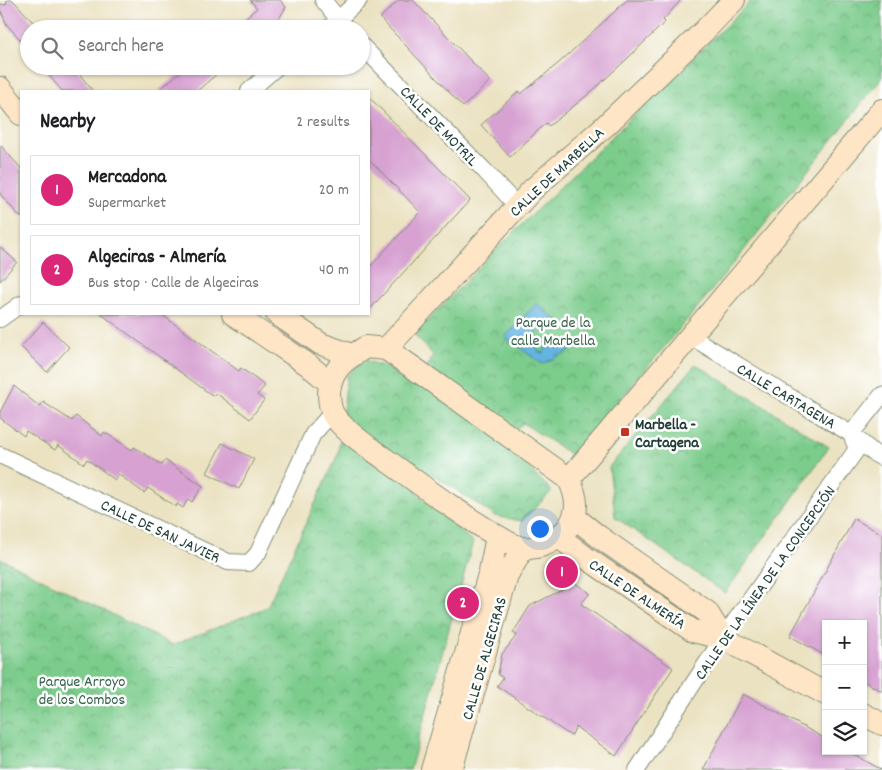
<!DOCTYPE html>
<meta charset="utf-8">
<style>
:root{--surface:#fff;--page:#f2f2f2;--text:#202124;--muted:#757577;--line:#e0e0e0;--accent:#db2777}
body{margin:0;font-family:Dekko,sans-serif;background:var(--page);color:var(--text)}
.controls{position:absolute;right:15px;bottom:15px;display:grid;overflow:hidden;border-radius:0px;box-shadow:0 1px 4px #0004}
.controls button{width:45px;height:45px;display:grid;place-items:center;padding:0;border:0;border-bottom:1px solid var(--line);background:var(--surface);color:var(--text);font:25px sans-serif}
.you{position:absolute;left:539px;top:528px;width:18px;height:18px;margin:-12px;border:4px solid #fff;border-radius:50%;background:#1a73e8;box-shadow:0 0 0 8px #1a73e833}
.badge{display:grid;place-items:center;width:32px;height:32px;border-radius:50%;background:var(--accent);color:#fff;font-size:16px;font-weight:700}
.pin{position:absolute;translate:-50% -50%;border:2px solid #fff;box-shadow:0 1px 5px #0006}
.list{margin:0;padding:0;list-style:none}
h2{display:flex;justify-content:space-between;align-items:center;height:65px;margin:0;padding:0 20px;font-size:21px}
h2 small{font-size:16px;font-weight:400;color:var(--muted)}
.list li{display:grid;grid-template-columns:32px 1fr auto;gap:15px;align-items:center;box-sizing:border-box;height:70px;margin:0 10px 10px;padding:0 10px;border:1px solid var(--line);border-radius:0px}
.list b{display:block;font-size:19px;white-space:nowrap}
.list p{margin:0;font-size:16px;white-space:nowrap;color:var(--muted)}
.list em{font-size:16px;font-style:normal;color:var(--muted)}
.icon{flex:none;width:28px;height:28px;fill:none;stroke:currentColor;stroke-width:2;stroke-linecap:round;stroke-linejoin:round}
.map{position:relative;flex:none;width:882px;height:770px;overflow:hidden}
.search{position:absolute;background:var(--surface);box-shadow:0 1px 4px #0004;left:20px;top:20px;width:350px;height:55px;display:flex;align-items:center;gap:12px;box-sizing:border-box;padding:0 18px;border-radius:28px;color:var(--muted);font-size:19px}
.panel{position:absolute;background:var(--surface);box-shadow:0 1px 4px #0004;left:20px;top:90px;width:350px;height:225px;border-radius:0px}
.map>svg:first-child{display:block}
.park{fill:url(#park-crowns);stroke:#4e8460}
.water{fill:url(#water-ripples);stroke:#42788a}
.building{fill:#d7a2d2}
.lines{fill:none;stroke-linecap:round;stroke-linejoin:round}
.street-casing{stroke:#85907a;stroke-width:18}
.secondary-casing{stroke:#85907a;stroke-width:24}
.street{stroke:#fff;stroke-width:16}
.secondary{stroke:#fde5c5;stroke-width:22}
.poi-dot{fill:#c8321e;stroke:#fff;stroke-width:2}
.labels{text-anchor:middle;stroke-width:5;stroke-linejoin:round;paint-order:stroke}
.street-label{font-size:16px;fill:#1f3d34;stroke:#fff}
.park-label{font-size:16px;fill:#36614a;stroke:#fff}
.poi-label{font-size:16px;font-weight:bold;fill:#1f3d34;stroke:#fff;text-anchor:start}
</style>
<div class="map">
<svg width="882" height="770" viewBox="0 0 882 770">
<defs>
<pattern id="park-crowns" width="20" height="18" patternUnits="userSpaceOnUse" patternTransform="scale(1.25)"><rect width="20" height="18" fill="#7ccc8c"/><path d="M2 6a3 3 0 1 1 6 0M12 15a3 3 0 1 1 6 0" fill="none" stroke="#65a773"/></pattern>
<pattern id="water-ripples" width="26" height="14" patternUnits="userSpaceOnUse" patternTransform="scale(1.25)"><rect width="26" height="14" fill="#65b4e0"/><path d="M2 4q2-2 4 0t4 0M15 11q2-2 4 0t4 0" fill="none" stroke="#5394b6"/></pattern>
</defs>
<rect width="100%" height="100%" fill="#fff"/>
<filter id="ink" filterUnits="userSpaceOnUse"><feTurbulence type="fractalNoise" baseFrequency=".02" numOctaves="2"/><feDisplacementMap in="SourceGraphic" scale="10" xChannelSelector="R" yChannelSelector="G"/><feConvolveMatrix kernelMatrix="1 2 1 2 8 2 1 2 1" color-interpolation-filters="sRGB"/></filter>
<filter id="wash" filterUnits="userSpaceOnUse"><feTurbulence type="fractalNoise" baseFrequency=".0096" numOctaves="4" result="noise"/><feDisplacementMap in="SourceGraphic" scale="20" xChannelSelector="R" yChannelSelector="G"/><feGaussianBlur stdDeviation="1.12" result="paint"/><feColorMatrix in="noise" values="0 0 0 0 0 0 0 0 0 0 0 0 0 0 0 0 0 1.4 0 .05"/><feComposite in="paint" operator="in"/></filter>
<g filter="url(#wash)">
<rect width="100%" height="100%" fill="#ebe2c1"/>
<!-- park -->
<path class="park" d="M 752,0 L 882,0 L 882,78 L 712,290 L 573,456 L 523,423 L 502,442 L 552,491 L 522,521 L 495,516 L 434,475 L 416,492 L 473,542 L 410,770 L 0,770 L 0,558 L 173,645 L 267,607 L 338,454 L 347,375 L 364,360 L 383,366 L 418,385 L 433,355 L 414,334 L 509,237 Z
M 696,364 L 829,447 L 725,593 L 615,517 L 609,467 Z"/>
<!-- water -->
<path class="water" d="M 537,303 L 558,322 C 534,321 532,331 539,352 L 543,353 L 548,345 L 554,344 L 566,346 L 582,345 L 542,364 L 505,337 Z"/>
<g id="blocks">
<!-- building -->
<path class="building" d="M 7,0 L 13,0 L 39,29 L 29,29 L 29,49 L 7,25 L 0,9 L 0,4 L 6,5 Z
M 250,0 L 280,0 L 286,7 L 273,29 L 232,29 L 257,8 Z
M 399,0 L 413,0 L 490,81 L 463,107 L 380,18 Z
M 627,0 L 681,0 L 663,20 L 665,22 L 628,58 L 591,92 L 549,126 L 546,123 L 510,157 L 481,125 L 519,91 L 521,94 L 560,62 Z
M 41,66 L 73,66 L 93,91 L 62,91 Z
M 187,66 L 226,66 L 197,91 L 158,91 Z
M 369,97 L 470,200 L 369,310 L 369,268 L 420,212 L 369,159 Z
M 0,145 L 21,168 L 21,218 L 0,194 Z
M 0,247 L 17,262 L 0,281 Z
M 101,314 L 161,314 L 239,371 L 241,368 L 265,386 L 257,395 L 264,400 L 250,419 L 216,393 L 213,396 Z
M 43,322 L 69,347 L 47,372 L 21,347 Z
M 14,386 L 40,407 L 43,402 L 72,421 L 76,416 L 102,436 L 104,432 L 132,450 L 134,447 L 162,465 L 165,460 L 203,486 L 192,502 L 188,499 L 183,508 L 177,504 L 176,507 L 148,488 L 144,493 L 118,474 L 115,480 L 87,459 L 84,464 L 58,445 L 55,450 L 26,431 L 24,436 L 0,418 L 0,412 Z
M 222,443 L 254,459 L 239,489 L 207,473 Z
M 854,519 L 882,534 L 882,691 L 863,681 L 863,624 L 826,624 L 826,656 L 790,636 Z
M 575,583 L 590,593 L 581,604 L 673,668 L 616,756 L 576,727 L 571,736 L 497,686 L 503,678 L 498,674 L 502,654 L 517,635 L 513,633 L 530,606 Z
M 743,694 L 826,739 L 826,751 L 848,751 L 882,770 L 703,770 Z"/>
</g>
</g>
<g filter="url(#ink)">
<use href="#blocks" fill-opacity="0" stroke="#85907a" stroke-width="1"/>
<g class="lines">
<defs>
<path id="street" d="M 323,0 L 346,29
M 328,29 L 359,0
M 361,45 L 485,171 L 517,206
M 249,91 L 278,66
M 0,319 L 21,304
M 690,336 L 851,434 L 875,454 L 882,458
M 0,455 L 228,562 L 249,563 L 258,553 L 313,434 L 332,413
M 637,770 L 723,638 L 857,449 L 851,434 L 882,395"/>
<path id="secondary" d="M 0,88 L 21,114
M 233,314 L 307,364 L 330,383
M 277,314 L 321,344 L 352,355
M 366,347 L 386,349 L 418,371 L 569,479 C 573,488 576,496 576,505 C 576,530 547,550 524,548 C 519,548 514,545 509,543 C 467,519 425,488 385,459 C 370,448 342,430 333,414 C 330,408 329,399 329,392 C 332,367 346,359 366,347 Z
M 386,349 L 533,189 L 605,126 L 703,32 L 734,0
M 569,479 L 882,110
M 574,517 L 598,536 L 707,612 L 723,638
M 559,537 L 585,557 L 693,631 L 723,638 L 826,694
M 863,714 L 882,724
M 432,770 L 490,571 L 497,537
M 451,770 L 507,576 L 523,548"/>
</defs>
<!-- street casing -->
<use href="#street" class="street-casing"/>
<!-- secondary casing -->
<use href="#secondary" class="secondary-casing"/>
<!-- street -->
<use href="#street" class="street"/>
<!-- secondary -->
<use href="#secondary" class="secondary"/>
</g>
</g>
<!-- markers -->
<rect class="poi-dot" x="620" y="427" width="10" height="10" rx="2.5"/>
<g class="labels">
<!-- street labels -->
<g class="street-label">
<text transform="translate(440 125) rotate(46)" y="6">CALLE DE MOTRIL</text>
<text transform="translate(556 171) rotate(-43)" y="6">CALLE DE MARBELLA</text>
<text transform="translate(787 395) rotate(31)" y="6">CALLE CARTAGENA</text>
<text transform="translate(161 530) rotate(25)" y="6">CALLE DE SAN JAVIER</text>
<text transform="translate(764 582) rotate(-55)" y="6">CALLE DE LA LÍNEA DE LA CONCEPCIÓN</text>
<text transform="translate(638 593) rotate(34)" y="6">CALLE DE ALMERÍA</text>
<text transform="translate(483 658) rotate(-74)" y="6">CALLE DE ALGECIRAS</text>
</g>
<!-- park labels -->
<g class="park-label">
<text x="553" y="327">Parque de la<tspan x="553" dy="18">calle Marbella</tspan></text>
<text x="82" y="686">Parque Arroyo<tspan x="82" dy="18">de los Combos</tspan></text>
</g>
<!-- poi labels -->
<g class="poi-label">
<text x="635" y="429">Marbella -<tspan x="635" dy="18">Cartagena</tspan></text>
</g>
</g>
</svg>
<div class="controls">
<button>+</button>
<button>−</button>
<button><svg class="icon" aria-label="layers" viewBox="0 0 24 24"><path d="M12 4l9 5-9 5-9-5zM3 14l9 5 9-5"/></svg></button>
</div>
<div class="you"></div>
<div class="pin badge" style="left:562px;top:572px">1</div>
<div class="pin badge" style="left:463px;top:603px">2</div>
<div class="search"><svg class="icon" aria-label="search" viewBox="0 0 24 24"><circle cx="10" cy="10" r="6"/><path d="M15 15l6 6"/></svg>Search here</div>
<section class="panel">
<h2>Nearby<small>2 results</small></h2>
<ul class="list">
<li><span class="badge">1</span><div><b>Mercadona</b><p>Supermarket</p></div><em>20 m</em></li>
<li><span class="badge">2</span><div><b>Algeciras - Almería</b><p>Bus stop · Calle de Algeciras</p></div><em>40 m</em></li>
</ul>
</section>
</div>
